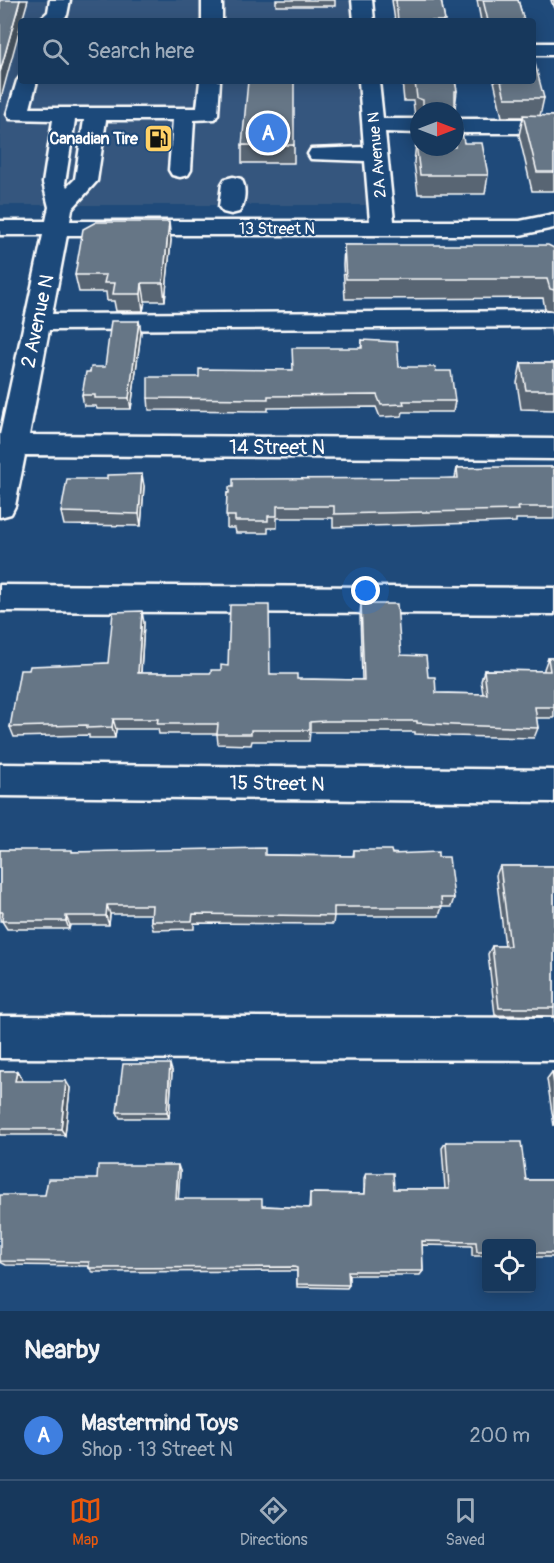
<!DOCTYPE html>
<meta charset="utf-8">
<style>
:root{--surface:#17385c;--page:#203f62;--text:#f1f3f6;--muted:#9eacbb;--line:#365272;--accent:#ea580c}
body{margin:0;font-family:Pangolin,sans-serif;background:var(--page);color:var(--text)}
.controls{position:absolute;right:18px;bottom:18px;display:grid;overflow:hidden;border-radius:6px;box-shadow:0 3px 15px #0003}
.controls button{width:54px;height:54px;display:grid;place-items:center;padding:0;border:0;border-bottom:2px solid var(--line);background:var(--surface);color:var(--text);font:30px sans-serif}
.compass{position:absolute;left:410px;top:102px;width:54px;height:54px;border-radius:50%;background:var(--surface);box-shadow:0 3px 15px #0003;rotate:90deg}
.you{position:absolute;left:366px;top:591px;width:21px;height:21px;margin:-15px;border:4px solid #fff;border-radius:50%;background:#1a73e8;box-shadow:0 0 0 9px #1a73e833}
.badge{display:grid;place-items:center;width:39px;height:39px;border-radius:50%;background:var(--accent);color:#fff;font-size:20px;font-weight:700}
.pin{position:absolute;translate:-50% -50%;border:3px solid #fff;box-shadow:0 2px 6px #0006}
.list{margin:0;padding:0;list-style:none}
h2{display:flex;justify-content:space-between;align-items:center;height:78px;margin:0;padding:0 24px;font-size:26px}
h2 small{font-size:20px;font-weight:400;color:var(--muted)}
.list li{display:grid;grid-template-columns:39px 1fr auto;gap:18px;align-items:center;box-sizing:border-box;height:90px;padding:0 24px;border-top:2px solid var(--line)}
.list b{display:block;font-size:22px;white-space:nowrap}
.list p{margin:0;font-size:20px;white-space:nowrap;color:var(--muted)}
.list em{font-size:20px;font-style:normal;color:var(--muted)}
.icon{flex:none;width:33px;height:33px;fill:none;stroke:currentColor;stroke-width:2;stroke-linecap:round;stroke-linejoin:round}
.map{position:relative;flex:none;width:554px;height:1311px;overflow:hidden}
.search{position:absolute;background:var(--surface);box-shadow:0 3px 15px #0003;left:18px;right:18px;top:18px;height:66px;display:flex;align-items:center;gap:15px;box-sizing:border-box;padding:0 21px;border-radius:6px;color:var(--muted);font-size:22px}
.sheet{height:168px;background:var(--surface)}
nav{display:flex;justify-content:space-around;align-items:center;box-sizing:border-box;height:84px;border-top:2px solid var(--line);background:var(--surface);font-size:16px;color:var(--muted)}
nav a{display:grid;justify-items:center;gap:3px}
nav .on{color:var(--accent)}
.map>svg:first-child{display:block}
.built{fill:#34577e}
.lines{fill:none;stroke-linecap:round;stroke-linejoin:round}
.minor-casing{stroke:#fff;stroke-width:5}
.minor{fill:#1f4a7a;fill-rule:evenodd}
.wall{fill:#586573;stroke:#fff;stroke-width:1.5}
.shaded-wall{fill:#47535e;stroke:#fff;stroke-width:1.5}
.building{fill:#667686;stroke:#fff;stroke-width:1.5}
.labels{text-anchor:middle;stroke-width:4.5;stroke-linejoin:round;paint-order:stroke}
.far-poi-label{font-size:16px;font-weight:bold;fill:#fff;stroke:#1f4a7a;text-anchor:end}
.far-street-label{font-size:16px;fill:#fff;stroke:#1f4a7a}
.street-label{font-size:20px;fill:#fff;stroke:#1f4a7a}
</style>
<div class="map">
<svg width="554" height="1311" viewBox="0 0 554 1311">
<rect width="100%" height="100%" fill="#1f4a7a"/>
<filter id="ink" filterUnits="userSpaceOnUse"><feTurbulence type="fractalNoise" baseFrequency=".0167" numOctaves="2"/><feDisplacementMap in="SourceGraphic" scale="12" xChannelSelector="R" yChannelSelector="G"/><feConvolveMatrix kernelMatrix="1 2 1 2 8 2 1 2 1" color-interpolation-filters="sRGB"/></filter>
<g filter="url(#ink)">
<!-- built -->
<path class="built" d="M 0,0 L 362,0 L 364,21 L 21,21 L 21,81 L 369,81 L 377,205 L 0,205 Z"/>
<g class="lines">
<defs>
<path id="minor" d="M 50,0 L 70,0 L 67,15 L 61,21 L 38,21 L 48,12 Z
M 202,0 L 222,0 L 222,21 L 202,21 Z
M 352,0 L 372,0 L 374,21 L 354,21 Z
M 533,43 L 554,43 L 554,55 L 533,55 Z
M 21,76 L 21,81 L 37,81 L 30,108 L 197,108 L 200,81 L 220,81 L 218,114 L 215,119 L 194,120 L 191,170 L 188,175 L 180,177 L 172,175 L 169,170 L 173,120 L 106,120 L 97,181 L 72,209 L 70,221 L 370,221 L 365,161 L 311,159 L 308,154 L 311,149 L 364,147 L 359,81 L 379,81 L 383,119 L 419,119 L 419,133 L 385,132 L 394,221 L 520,221 L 554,214 L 554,228 L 520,235 L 67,235 L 52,314 L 554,311 L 554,327 L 49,330 L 29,435 L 554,439 L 554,459 L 25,455 L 15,506 L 11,514 L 0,517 L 0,435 L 43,235 L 0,235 L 0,221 L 46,221 L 49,207 L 43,183 L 53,120 L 10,119 L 7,114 L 17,81 ZM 75,120 L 84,120 L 75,179 L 67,187 L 65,183 Z
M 455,119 L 554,119 L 554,133 L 455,133 Z
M 233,177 L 241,179 C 247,187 245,204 239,212 L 231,214 L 223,212 L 219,207 L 222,184 L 225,179 Z
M 0,585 L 554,588 L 554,614 L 0,611 Z
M 0,764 L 554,770 L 554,802 L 0,796 Z
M 0,1016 L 554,1018 L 554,1060 L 0,1058 Z"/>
</defs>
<!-- minor casing -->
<use href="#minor" class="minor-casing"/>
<!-- minor -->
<use href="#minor" class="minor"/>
</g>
<!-- wall -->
<path class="wall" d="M 276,0 L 335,0 L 335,6 L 276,6 Z
M 392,0 L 441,0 L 445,21 L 395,21 Z
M 477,0 L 518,0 L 524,21 L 481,21 Z
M 551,0 L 554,0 L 554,9 Z
M 402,81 L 455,81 L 457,91 L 455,108 L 455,114 L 464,143 L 488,175 L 485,194 L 418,194 L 414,162 L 416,143 L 419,143 L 418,135 L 419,124 L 419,147 L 455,111 L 419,111 L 419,118 L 415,117 L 413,101 L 404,101 Z
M 494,81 L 533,81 L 544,98 L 540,116 L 554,116 L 554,191 L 532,191 L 519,135 L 523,117 L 502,117 Z
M 242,145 L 294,145 L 294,163 L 242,163 Z
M 171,240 L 165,301 L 145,301 L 143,311 L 116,311 L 114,301 L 107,301 L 106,292 L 79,292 L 75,275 Z
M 344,245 L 554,248 L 554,311 L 545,309 L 543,298 L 345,299 L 343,265 Z
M 554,318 L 554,343 L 551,329 Z
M 139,321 L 141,332 L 131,409 L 97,409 L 96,406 L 84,406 L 82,395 L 90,372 L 105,367 Z
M 362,340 L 399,367 L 436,371 L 455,401 L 453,412 L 403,412 L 402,416 L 380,417 L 376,407 L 268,408 L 268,411 L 149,410 L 148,398 L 199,377 L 293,370 L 361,348 Z
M 521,363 L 554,363 L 554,410 L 521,409 L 517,383 Z
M 554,467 L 554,519 L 516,519 L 516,522 L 333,527 L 333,518 L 277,518 L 277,528 L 268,528 L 268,533 L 236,533 L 235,528 L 227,528 L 227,493 L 455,478 L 457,468 Z
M 107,479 L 144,486 L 141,526 L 64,525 L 61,512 Z
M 361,604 L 401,655 L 428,677 L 436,693 L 483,694 L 481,681 L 484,670 L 544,671 L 544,669 L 548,658 L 554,658 L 554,718 L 536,718 L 538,728 L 534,738 L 450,736 L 415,734 L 415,732 L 310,732 L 309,741 L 252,741 L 251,745 L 218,744 L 217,734 L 159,734 L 158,729 L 116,729 L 115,738 L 89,738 L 89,735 L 14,737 L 10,727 L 29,670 L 108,663 L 144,623 L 141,673 L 270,674 L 297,679 L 362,680 L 360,615 Z
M 0,850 L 73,852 L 353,856 L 354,850 L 438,857 L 454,898 L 451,907 L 442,907 L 439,916 L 334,916 L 333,924 L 194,923 L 194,929 L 153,930 L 151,921 L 151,914 L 110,914 L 109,925 L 70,925 L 69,929 L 7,929 L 2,921 L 0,921 Z
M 500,866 L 554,866 L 554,1016 L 495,1015 L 488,954 L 492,946 L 505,946 L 496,875 Z
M 0,1071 L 17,1071 L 22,1079 L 22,1081 L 70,1088 L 65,1135 L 0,1135 Z
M 172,1071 L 169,1118 L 120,1118 L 117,1112 Z
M 552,1072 L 554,1072 L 554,1126 L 547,1079 Z
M 446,1142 L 526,1180 L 554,1180 L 554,1257 L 531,1257 L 531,1244 L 486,1244 L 486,1256 L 472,1256 L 472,1246 L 422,1245 L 423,1271 L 420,1275 L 349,1275 L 349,1285 L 347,1288 L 297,1287 L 297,1271 L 293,1271 L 93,1272 L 89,1268 L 89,1266 L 6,1265 L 0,1262 L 45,1195 L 97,1179 L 180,1171 L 178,1199 L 263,1206 L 309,1208 L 310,1193 L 364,1194 L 364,1178 L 366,1173 L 394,1189 L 445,1189 L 442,1148 Z"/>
<!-- shaded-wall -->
<path class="shaded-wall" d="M 20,0 L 28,0 L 22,21 L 21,21 L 21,24 L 0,102 L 0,72 Z
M 169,222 L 171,240 L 165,301 L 163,283 Z
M 142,283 L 145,301 L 143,311 L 141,294 Z
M 139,321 L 141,332 L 131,409 L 129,398 Z
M 142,474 L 144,486 L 141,526 L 139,514 Z
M 142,611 L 144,623 L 140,684 L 138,673 Z
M 113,719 L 116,729 L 115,738 L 112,727 Z
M 107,905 L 110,914 L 109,925 L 106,916 Z
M 66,916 L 70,925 L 69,929 L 66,921 Z
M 170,1064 L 172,1071 L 169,1118 L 167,1112 Z
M 17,1071 L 22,1079 L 21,1088 L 15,1081 Z
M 66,1081 L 70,1088 L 65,1135 L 61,1129 Z
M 178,1165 L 180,1171 L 178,1204 L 176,1199 Z"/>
<!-- building -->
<path class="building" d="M 0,0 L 20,0 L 0,72 Z
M 396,0 L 441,0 L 445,21 L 398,21 Z
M 483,0 L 518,0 L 524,21 L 488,21 Z
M 533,56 L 544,98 L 505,98 L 501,81 L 533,81 Z
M 248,81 L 294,81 L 294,145 L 242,145 Z
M 406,81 L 455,81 L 457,91 L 455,91 L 455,114 L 459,117 L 464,143 L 482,143 L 488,175 L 420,175 L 416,143 L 419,143 L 419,147 L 455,147 L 455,111 L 423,111 L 423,100 L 417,98 L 415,82 L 406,82 Z
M 523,115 L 554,116 L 554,172 L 537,172 Z
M 96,222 L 169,222 L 163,283 L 142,283 L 141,294 L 113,294 L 115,283 L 104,283 L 106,275 L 75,275 L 83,229 Z
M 344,245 L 548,245 L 554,248 L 554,290 L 550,289 L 547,279 L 346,279 Z
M 111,321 L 139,321 L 129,398 L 95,398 L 95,395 L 82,395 L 86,372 L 90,372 L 91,367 L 105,367 Z
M 362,340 L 397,342 L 399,367 L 435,367 L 436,371 L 451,371 L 455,401 L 403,401 L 404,404 L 381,405 L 377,395 L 268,396 L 268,399 L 148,398 L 148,377 L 199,377 L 199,369 L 293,370 L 292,348 L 362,348 Z
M 521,363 L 554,363 L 554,390 L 526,390 Z
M 499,467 L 554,467 L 554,507 L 518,507 L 519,510 L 334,514 L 334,506 L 277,506 L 277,516 L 268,516 L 268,521 L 235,521 L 235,516 L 226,516 L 227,493 L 229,493 L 229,487 L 233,487 L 233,479 L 458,478 L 457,468 Z
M 142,474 L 139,514 L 61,512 L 67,479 L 107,479 L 107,475 Z
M 361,604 L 397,604 L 401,655 L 426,656 L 428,677 L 435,677 L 436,693 L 487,694 L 484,670 L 550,671 L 548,658 L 554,658 L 554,707 L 535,707 L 538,728 L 453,725 L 417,723 L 417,721 L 326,721 L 310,722 L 310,730 L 251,730 L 251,734 L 217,734 L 218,724 L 157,724 L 158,719 L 113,719 L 112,727 L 87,728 L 87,725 L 10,727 L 20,670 L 29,670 L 30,666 L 108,663 L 113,612 L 142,611 L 138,673 L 211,673 L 211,670 L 221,670 L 221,665 L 228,666 L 230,605 L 269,605 L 270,674 L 297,674 L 297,679 L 364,680 Z
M 265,848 L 265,855 L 354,856 L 354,850 L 391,850 L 392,854 L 438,852 L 438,857 L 449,857 L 454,898 L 441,898 L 442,907 L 334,907 L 334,916 L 193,914 L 192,921 L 151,921 L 152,905 L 107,905 L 106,916 L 66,916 L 66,921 L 2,921 L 3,912 L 0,912 L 0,850 L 72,850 L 72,852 Z
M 500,866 L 554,866 L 554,1008 L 499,1008 L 492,946 L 510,946 Z
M 123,1064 L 170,1064 L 167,1112 L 117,1112 Z
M 0,1071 L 17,1071 L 15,1081 L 66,1081 L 61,1129 L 0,1129 Z
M 552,1072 L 554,1072 L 554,1085 Z
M 446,1142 L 521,1142 L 526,1180 L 554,1180 L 554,1253 L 531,1253 L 531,1244 L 486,1244 L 486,1252 L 477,1252 L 476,1242 L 422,1241 L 423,1271 L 348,1271 L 349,1285 L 297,1284 L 297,1268 L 294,1267 L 89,1268 L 89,1262 L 0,1261 L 0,1195 L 45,1195 L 48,1179 L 97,1179 L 98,1165 L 178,1165 L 176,1199 L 262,1199 L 262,1206 L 310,1208 L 310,1193 L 365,1194 L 366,1173 L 393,1173 L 394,1189 L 449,1189 Z"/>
</g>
<!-- icons -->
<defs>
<symbol id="fuel-square" viewBox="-11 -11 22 22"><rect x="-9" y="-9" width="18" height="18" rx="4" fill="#ffd166" stroke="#1f4a7a"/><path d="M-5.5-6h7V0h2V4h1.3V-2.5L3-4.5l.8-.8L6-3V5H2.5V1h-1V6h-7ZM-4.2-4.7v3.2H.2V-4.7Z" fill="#111"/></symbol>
</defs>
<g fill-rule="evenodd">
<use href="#fuel-square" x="142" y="122" width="33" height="33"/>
</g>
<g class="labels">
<!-- far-poi labels -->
<g class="far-poi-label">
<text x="138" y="144">Canadian Tire</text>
</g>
<!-- far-street labels -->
<g class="far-street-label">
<text transform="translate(376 155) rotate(-95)" y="6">2A Avenue N</text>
<text x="277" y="234">13 Street N</text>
</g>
<!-- street labels -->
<g class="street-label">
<text transform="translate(37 321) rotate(-78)" y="7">2 Avenue N</text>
<text x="277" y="454">14 Street N</text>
<text transform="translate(277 783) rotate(1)" y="7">15 Street N</text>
</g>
</g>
</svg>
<div class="controls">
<button><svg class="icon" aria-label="locate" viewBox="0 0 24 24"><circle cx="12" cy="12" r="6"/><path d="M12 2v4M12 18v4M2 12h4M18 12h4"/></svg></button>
</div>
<svg class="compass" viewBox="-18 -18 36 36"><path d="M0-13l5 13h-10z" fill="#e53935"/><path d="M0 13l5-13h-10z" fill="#9eacbb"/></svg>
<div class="you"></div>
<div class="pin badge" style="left:268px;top:133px;background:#3f7fe0">A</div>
<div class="search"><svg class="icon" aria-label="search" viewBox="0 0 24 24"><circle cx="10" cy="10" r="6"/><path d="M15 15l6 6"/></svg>Search here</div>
</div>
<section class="sheet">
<h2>Nearby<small></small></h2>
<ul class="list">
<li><span class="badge" style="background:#3f7fe0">A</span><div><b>Mastermind Toys</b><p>Shop · 13 Street N</p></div><em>200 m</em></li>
</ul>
</section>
<nav>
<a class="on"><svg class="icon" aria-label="map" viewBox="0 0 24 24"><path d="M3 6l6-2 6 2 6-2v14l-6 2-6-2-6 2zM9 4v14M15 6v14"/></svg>Map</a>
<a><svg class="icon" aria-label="directions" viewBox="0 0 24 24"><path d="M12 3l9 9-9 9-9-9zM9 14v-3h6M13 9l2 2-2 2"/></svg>Directions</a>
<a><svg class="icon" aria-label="saved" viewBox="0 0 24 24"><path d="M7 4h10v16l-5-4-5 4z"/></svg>Saved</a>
</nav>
